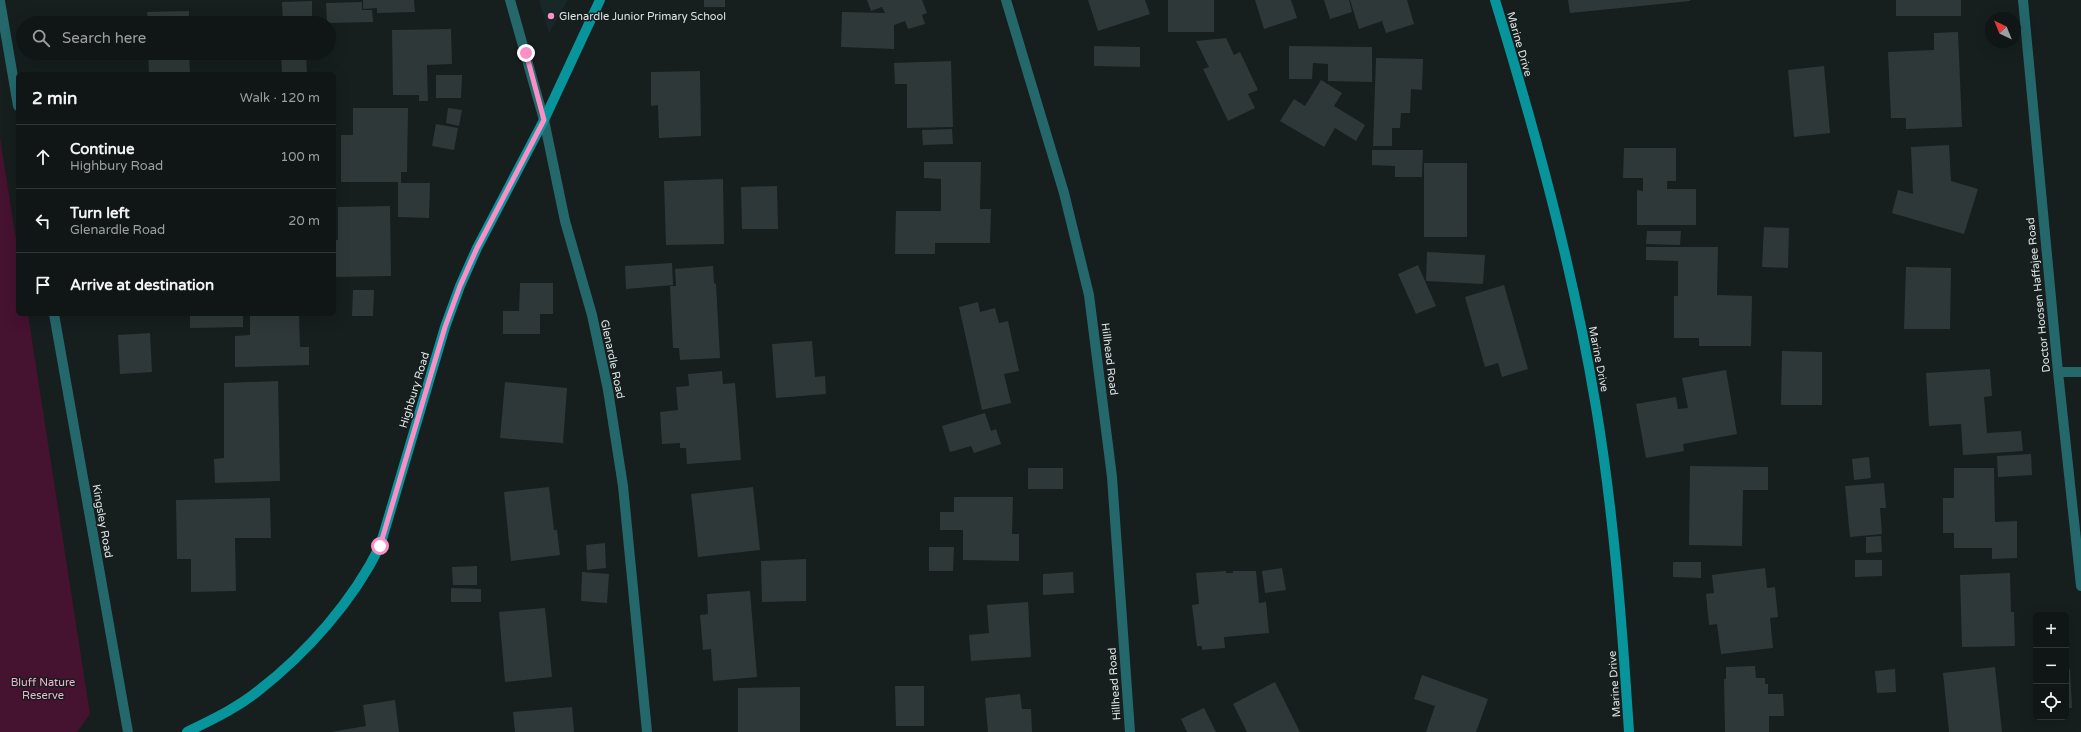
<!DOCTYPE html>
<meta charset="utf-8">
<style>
:root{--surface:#101616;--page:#1e2323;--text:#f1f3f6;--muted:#9c9fa1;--line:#303535}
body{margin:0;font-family:"Varela Round",sans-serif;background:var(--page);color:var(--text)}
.controls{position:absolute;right:12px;bottom:12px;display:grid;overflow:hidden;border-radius:6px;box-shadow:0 4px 16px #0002}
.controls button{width:36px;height:36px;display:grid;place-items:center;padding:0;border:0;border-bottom:1px solid var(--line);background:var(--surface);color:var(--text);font:20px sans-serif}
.compass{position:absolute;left:1985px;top:12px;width:36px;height:36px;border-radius:50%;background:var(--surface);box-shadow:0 4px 16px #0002;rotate:317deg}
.stop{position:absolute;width:12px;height:12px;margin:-9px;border:3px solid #fa8fc6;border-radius:50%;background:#fff}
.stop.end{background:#fa8fc6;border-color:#fff;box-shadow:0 1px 4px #0008}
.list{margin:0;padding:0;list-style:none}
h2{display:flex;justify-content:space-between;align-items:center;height:52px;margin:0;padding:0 16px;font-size:17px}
h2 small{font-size:13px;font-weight:400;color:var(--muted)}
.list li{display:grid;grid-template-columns:26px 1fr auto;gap:12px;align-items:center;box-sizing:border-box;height:64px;padding:0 16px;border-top:1px solid var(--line)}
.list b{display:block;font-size:15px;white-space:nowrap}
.list p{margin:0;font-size:13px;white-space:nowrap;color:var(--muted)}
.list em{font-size:13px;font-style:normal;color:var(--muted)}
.icon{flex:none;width:22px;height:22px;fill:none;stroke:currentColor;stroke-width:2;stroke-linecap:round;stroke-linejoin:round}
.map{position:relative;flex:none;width:2081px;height:732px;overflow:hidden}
.search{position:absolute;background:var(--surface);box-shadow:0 4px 16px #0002;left:16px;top:16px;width:320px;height:44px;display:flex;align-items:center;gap:10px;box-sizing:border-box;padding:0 14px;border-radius:22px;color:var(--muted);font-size:15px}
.panel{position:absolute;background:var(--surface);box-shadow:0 4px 16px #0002;left:16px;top:72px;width:320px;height:244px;border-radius:6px}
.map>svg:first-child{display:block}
.built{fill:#182829}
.green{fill:#45122f}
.building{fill:#2f3838}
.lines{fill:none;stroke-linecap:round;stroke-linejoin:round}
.street{stroke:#24686c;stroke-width:10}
.secondary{stroke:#08949b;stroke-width:10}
.route{stroke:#fa8fc6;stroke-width:5}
.poi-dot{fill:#fa8fc6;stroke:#161e1e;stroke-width:1.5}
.labels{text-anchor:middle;stroke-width:3;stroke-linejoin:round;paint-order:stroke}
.poi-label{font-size:11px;fill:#dee3e4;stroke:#161e1e;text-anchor:start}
.street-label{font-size:11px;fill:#dee3e4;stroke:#161e1e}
.park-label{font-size:11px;fill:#f9b0d3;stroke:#161e1e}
</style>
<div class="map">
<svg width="2081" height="732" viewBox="0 0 2081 732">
<rect width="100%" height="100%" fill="#161e1e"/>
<!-- built -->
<path class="built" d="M 539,0 L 568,0 L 549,33 Z"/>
<!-- green -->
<path class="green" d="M 0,137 L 18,252 L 18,314 L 28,314 L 90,714 L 77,732 L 0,732 Z"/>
<!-- building -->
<path class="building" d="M 363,0 L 414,0 L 415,12 L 377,13 L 377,8 L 363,9 Z
M 704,0 L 725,0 L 725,7 L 704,7 Z
M 867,0 L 922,0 L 927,13 L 922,15 L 925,24 L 908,29 L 905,21 L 894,25 L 894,49 L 841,47 L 842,12 L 885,13 L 882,7 L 871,11 Z
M 1088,0 L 1145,0 L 1150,14 L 1098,31 Z
M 1168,0 L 1214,0 L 1214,32 L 1168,32 Z
M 1255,0 L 1291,0 L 1297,18 L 1264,29 Z
M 1324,0 L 1349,0 L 1352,12 L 1330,19 Z
M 1350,0 L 1407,0 L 1414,24 L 1386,33 L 1382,21 L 1359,29 Z
M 1568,0 L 1690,0 L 1690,1 L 1570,13 Z
M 1896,0 L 1961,0 L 1961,16 L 1896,16 Z
M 312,1 L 312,23 L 283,23 L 282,2 Z
M 362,2 L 362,10 L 372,10 L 373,22 L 327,23 L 326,3 Z
M 189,11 L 189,23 L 148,23 L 147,12 Z
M 451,29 L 452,64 L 427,65 L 428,101 L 419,101 L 419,95 L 393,95 L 392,30 Z
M 1958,32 L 1962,127 L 1906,129 L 1906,118 L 1891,118 L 1888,52 L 1934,50 L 1934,33 Z
M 1226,38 L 1234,55 L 1240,52 L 1258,90 L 1248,94 L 1255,108 L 1228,121 L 1203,69 L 1209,67 L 1196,41 Z
M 1094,46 L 1140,47 L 1140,67 L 1094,66 Z
M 1289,46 L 1372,47 L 1372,82 L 1328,81 L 1328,64 L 1313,63 L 1312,79 L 1289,79 Z
M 148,53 L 189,53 L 190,74 L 149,74 Z
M 281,53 L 306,53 L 307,74 L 282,74 Z
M 1376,58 L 1423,59 L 1422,90 L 1411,89 L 1410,113 L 1401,113 L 1400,128 L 1392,128 L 1392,146 L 1373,146 Z
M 951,61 L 953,127 L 907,128 L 907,84 L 895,84 L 894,63 Z
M 1824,66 L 1830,133 L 1794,137 L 1788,70 Z
M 700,71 L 701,136 L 659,138 L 658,105 L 651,106 L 651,72 Z
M 436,75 L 462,75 L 461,98 L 436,98 Z
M 1321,80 L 1342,93 L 1334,106 L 1365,125 L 1356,141 L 1335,128 L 1324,147 L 1280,121 L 1294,99 L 1305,106 Z
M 353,108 L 408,108 L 407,172 L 401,172 L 401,183 L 430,183 L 429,218 L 398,217 L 398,182 L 341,182 L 341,135 L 353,135 Z
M 448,108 L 462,110 L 459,126 L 446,123 Z
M 436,124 L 458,128 L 454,150 L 432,146 Z
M 952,129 L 953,144 L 923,145 L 922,130 Z
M 1949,145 L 1951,181 L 1978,189 L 1964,234 L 1892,213 L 1898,190 L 1913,194 L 1911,147 Z
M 1624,148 L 1676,148 L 1676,181 L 1667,181 L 1667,189 L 1696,189 L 1696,225 L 1637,225 L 1637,190 L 1643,191 L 1643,178 L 1623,178 Z
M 1372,150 L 1423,150 L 1422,177 L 1395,177 L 1395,166 L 1372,165 Z
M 924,162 L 981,162 L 980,209 L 991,209 L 990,243 L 935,243 L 935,254 L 895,254 L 896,211 L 941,211 L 941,179 L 924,178 Z
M 1424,163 L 1467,163 L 1467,237 L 1424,237 Z
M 723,179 L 724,244 L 666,245 L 664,181 Z
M 777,186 L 778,229 L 742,229 L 741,187 Z
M 390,206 L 391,276 L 334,277 L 334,240 L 338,240 L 338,207 Z
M 1764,227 L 1789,228 L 1788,268 L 1762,267 Z
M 1647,231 L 1681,231 L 1680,245 L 1646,244 Z
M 1646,247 L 1718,247 L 1717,295 L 1752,296 L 1751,346 L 1699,346 L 1699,338 L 1674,338 L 1674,296 L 1678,296 L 1678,261 L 1646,260 Z
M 1427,252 L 1485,255 L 1483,284 L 1426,281 Z
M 672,263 L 673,285 L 626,289 L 625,266 Z
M 1418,265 L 1436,306 L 1416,314 L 1398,274 Z
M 713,266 L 714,283 L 716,284 L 720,358 L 680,360 L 679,348 L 673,348 L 670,286 L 676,286 L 675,269 Z
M 1906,267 L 1951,268 L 1950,329 L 1904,329 Z
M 520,283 L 553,283 L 553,314 L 540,314 L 540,334 L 503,334 L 503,311 L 519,311 Z
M 1504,285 L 1528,369 L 1502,377 L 1498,363 L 1485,367 L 1465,297 Z
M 353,290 L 374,290 L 373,316 L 352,316 Z
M 978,302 L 980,312 L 995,308 L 999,323 L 1008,321 L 1019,371 L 1004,374 L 1011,403 L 982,410 L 959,307 Z
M 190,314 L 243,314 L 243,327 L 190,328 Z
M 250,314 L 299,314 L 300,347 L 309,347 L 309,365 L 235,367 L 235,336 L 250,335 Z
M 150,333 L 152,372 L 120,374 L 118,335 Z
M 812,341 L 815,377 L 825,376 L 826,394 L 776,398 L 772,344 Z
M 1782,351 L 1822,352 L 1822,405 L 1781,405 Z
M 1990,369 L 1992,396 L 1984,397 L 1987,433 L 2021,431 L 2023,451 L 1963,455 L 1961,424 L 1929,426 L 1926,373 Z
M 1726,370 L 1737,434 L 1683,444 L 1684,451 L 1646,458 L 1636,404 L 1676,397 L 1678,409 L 1688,408 L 1682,378 Z
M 722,371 L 723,384 L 735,383 L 741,460 L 687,464 L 686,448 L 680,448 L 680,443 L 662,444 L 660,412 L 678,410 L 676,387 L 689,386 L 688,374 Z
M 278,381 L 280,481 L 215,483 L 214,459 L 224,458 L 224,383 Z
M 505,382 L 567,388 L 563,443 L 500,438 Z
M 985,413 L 991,431 L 996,429 L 1001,444 L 974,453 L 971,446 L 950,452 L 942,426 Z
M 2031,454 L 2032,475 L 1998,477 L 1997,456 Z
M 1869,457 L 1871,478 L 1854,480 L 1852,459 Z
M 1690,466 L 1768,467 L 1768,490 L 1743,490 L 1742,546 L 1689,545 Z
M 1028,468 L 1063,468 L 1063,489 L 1028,489 Z
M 1954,468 L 1994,468 L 1995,522 L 2017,521 L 2017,558 L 1992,559 L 1992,548 L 1954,548 L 1954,533 L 1943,533 L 1943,498 L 1954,498 Z
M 1884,483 L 1886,508 L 1880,508 L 1882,534 L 1850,537 L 1845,486 Z
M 549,487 L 554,530 L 557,530 L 560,555 L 511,561 L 504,492 Z
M 753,487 L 760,550 L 698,557 L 691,494 Z
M 954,497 L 1013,497 L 1012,534 L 1019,534 L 1019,561 L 963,560 L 963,530 L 940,530 L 940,512 L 954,512 Z
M 270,498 L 271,538 L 235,538 L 236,591 L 191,592 L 191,559 L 177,559 L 176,500 Z
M 1881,536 L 1882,552 L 1866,553 L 1866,537 Z
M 605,543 L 606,568 L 587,570 L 586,545 Z
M 929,547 L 954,547 L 953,571 L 929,571 Z
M 806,559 L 806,601 L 762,602 L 761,561 Z
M 1855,560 L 1882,560 L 1882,576 L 1855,577 Z
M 1673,562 L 1701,562 L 1701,578 L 1673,577 Z
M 477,566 L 477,585 L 453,585 L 452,567 Z
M 1282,568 L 1286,590 L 1265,593 L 1262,571 Z
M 1765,568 L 1767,588 L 1775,587 L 1778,617 L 1770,618 L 1773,648 L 1721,654 L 1717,624 L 1709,625 L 1706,594 L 1714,593 L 1712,575 Z
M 1226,571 L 1226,573 L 1233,573 L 1233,571 L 1256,571 L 1259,603 L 1266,602 L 1269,633 L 1224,637 L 1225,648 L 1202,650 L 1202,646 L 1197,646 L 1192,605 L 1199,604 L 1196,573 Z
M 582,572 L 609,574 L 607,603 L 581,601 Z
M 1073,572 L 1074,593 L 1043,595 L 1043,574 Z
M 2010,573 L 2011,612 L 2014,612 L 2015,646 L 1962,647 L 1960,575 Z
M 451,588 L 481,589 L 481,602 L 451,602 Z
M 750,591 L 757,677 L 713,681 L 711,649 L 703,650 L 700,615 L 708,614 L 707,594 Z
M 1028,602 L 1031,657 L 971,661 L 969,635 L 989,633 L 987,605 Z
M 545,608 L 552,677 L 505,682 L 499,612 Z
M 1755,666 L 1756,678 L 1765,678 L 1765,684 L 1768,684 L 1768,694 L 1783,694 L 1784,716 L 1769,716 L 1769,732 L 1725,732 L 1724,679 L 1726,679 L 1726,667 Z
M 1995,667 L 2002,732 L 1949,732 L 1943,673 Z
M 1895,669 L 1896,692 L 1877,693 L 1875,671 Z
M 2066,669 L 2070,669 L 2072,708 L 2066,708 Z
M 1422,675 L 1488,699 L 1476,732 L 1426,732 L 1435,706 L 1414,699 Z
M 1275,682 L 1300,732 L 1247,732 L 1233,704 Z
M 895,686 L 924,686 L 924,726 L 896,726 Z
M 800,687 L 800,732 L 738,732 L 738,688 Z
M 1020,694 L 1022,709 L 1031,709 L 1032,732 L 988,732 L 985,698 Z
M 395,700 L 399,732 L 331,732 L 366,726 L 363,705 Z
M 572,707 L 574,732 L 515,732 L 513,712 Z
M 1204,708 L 1216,732 L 1187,732 L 1181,719 Z"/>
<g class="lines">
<!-- street -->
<path class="street" d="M 510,0 L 544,120 L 565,221 L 592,315 L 608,390 L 623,486 L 647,732
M 1006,0 L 1064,193 L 1089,295 L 1112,477 L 1130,732
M 2023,0 L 2058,372 L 2081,586
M 0,1 L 18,106
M 54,314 L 128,732
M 2058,372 L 2081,372"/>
<!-- secondary -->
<path class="secondary" d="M 1495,0 C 1536,134 1573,269 1596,407 C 1614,515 1622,624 1629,732
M 187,732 C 211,720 237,708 258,691 C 307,653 353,601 380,546 L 445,327 L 460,286 L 477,248 L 544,120 L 600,0"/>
</g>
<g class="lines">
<!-- route -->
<path class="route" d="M 380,546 L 445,327 L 460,286 L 477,248 L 544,120 L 526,53"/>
</g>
<!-- markers -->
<circle class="poi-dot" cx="551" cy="16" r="4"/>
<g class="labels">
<!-- poi labels -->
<g class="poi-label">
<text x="559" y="20">Glenardle Junior Primary School</text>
</g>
<!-- street labels -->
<g class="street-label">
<text transform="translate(1520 44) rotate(74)" y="4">Marine Drive</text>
<text transform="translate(2038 295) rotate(-96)" y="4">Doctor Hoosen Haffajee Road</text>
<text transform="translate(613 359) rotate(78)" y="4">Glenardle Road</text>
<text transform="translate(1110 359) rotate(83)" y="4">Hillhead Road</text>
<text transform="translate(1599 359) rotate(79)" y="4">Marine Drive</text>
<text transform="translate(414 390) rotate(-73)" y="4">Highbury Road</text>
<text transform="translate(103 521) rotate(80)" y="4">Kingsley Road</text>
<text transform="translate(1114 684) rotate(-94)" y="4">Hillhead Road</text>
<text transform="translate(1614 684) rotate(-94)" y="4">Marine Drive</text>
</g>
<!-- park labels -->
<g class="park-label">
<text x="43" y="686">Bluff Nature<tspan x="43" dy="13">Reserve</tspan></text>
</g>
</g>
</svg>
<div class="controls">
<button>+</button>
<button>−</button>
<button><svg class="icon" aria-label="locate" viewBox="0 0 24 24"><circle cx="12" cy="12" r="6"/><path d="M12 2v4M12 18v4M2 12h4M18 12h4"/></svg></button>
</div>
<svg class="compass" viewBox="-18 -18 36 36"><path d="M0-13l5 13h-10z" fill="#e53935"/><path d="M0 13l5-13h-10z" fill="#9c9fa1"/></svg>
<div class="stop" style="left:380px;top:546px"></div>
<div class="stop end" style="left:526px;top:53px"></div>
<div class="search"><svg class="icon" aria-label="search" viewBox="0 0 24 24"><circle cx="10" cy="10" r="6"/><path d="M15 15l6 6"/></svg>Search here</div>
<section class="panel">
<h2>2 min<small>Walk · 120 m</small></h2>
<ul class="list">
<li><svg class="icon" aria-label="ahead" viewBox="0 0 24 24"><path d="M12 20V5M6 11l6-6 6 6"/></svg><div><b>Continue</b><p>Highbury Road</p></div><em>100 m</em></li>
<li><svg class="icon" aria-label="left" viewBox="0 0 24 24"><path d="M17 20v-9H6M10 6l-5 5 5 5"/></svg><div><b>Turn left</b><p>Glenardle Road</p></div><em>20 m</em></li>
<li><svg class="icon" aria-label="arrive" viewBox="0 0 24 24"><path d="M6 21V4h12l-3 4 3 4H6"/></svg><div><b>Arrive at destination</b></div></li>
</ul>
</section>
</div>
